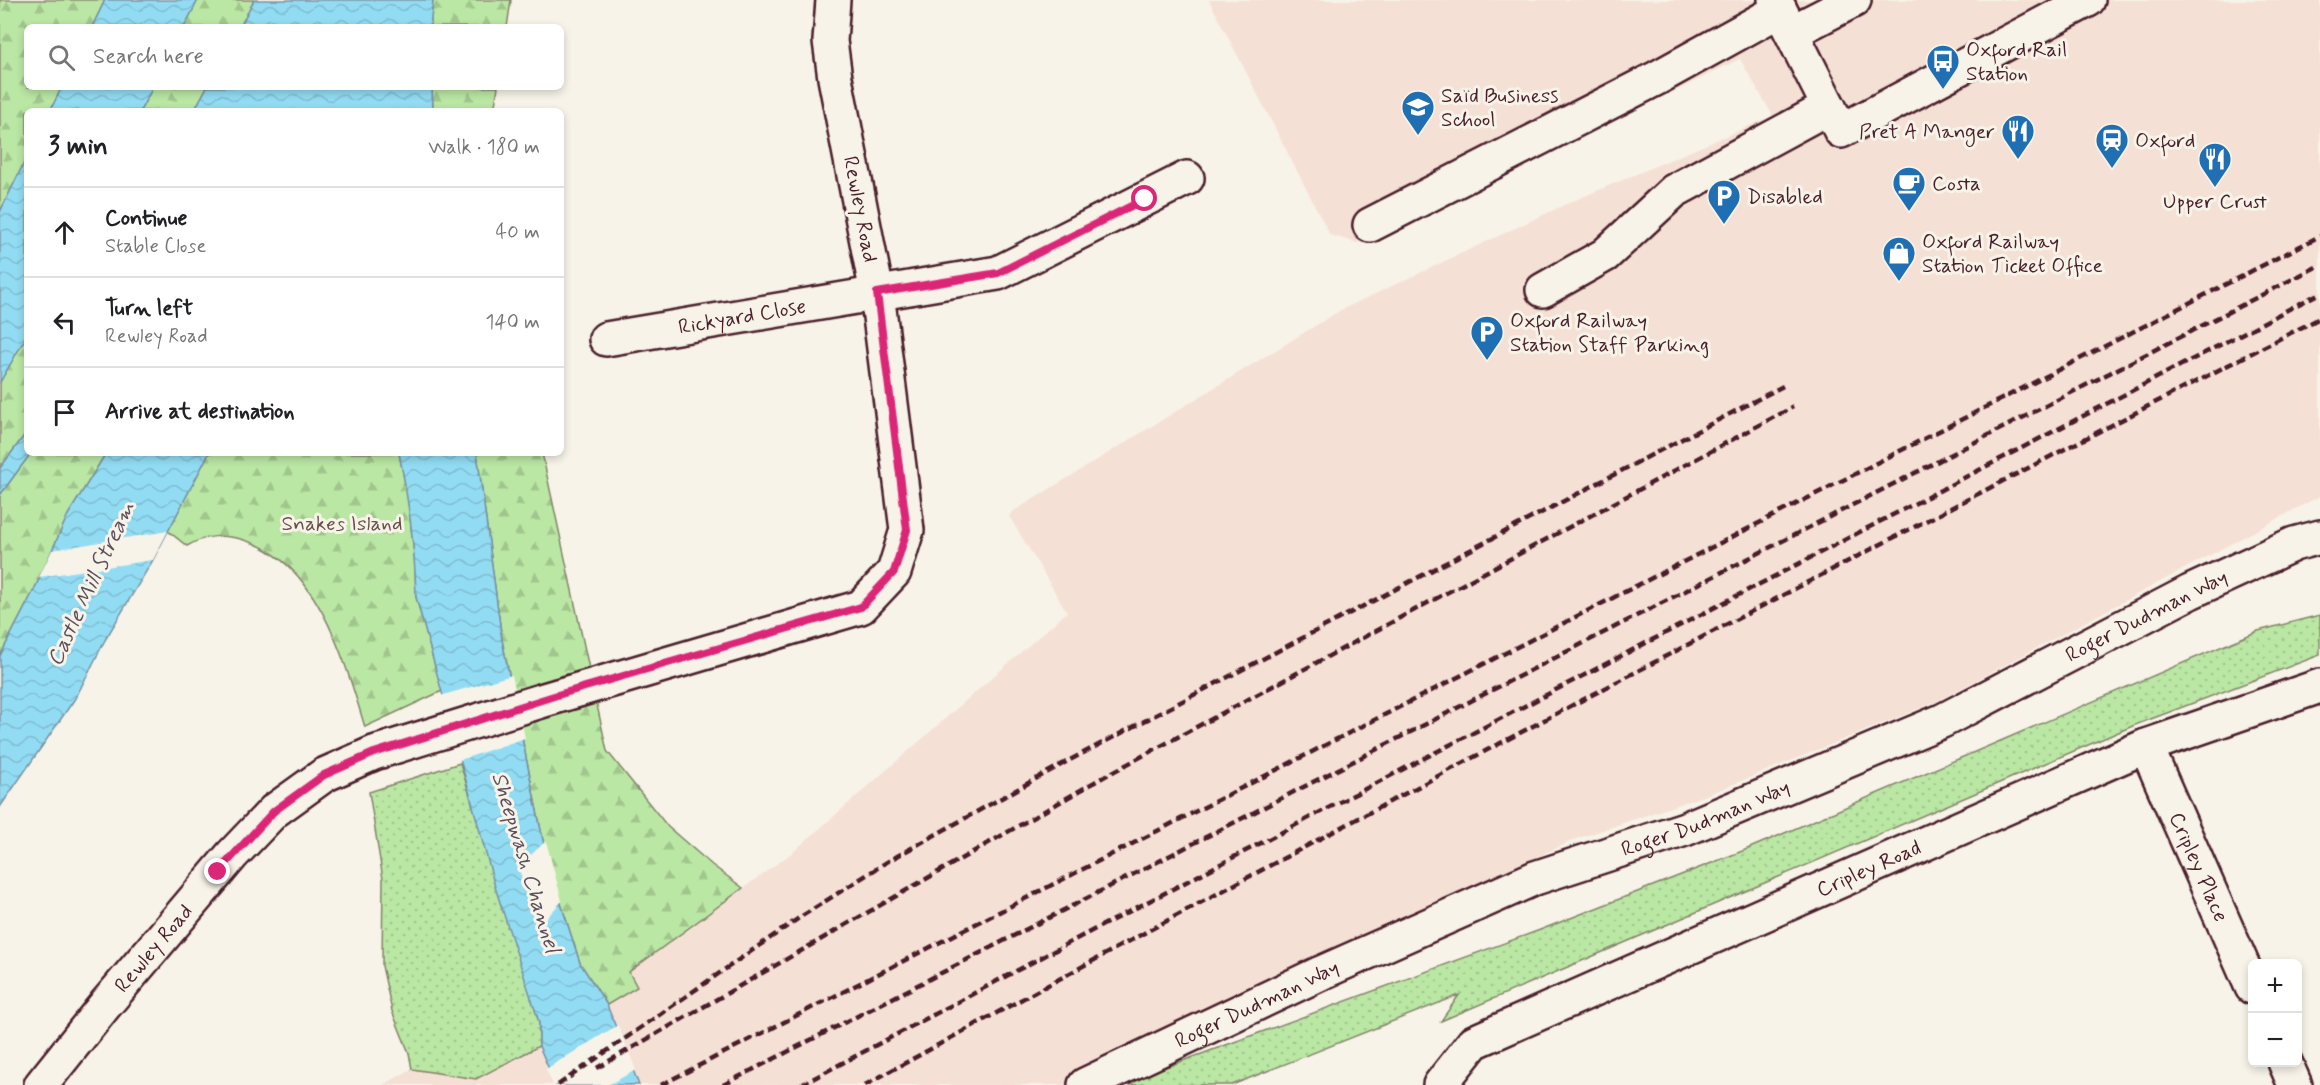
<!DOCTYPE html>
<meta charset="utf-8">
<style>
:root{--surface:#fff;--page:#f6f6f6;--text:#202124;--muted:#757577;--line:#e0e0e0}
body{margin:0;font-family:Mynerve,sans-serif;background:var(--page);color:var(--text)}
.controls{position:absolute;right:18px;bottom:18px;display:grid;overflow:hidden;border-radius:9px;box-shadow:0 3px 9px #0003}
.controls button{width:54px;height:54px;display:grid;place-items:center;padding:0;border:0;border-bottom:2px solid var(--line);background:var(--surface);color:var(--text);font:30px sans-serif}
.stop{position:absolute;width:18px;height:18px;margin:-14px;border:4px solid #db2777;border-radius:50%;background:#fff}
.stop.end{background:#db2777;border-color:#fff;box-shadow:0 2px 6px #0008}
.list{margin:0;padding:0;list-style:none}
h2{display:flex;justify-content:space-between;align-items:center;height:78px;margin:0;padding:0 24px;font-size:26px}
h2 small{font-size:20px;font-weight:400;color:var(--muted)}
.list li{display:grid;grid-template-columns:39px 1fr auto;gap:18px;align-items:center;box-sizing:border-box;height:90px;padding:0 24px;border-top:2px solid var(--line)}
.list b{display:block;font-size:22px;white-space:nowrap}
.list p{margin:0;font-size:20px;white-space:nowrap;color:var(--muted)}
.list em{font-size:20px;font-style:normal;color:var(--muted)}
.icon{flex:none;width:33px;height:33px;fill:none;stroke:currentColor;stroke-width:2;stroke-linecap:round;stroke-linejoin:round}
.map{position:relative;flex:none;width:2320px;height:1085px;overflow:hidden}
.search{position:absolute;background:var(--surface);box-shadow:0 3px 9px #0003;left:24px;top:24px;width:540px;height:66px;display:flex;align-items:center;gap:15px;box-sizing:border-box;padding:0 21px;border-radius:9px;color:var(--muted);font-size:22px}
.panel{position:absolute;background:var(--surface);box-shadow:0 3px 9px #0003;left:24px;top:108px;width:540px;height:348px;border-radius:9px}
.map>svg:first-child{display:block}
.built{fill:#f5e0d5}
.grass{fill:url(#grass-dots);stroke:#828368;stroke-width:1.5}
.forest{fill:url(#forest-firs);stroke:#828368;stroke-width:1.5}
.water{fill:url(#water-waves);stroke:#7590a3;stroke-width:1.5}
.pier{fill:#f7f3e8}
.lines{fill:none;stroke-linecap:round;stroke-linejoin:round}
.minor-casing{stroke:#4a1f2b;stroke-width:38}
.minor{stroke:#f7f3e8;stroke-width:33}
.rail{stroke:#4a1f2b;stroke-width:4.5;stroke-dasharray:9 4.5;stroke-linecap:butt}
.route{stroke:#db2777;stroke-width:8}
.labels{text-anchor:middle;stroke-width:6;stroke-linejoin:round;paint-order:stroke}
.poi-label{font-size:21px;fill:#4a1f2b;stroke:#f7f3e8;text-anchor:start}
.street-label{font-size:21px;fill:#4a1f2b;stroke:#f7f3e8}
.park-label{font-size:21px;fill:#665149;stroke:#f7f3e8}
.water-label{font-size:22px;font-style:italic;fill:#5c4e5d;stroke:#f7f3e8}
</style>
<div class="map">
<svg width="2320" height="1085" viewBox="0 0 2320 1085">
<defs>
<pattern id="grass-dots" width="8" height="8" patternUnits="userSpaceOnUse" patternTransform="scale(1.5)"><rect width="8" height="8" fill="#bae7a4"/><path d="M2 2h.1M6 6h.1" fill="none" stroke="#a1c68d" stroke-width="1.8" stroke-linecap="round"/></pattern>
<pattern id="forest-firs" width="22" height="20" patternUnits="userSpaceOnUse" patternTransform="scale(1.5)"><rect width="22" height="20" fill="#bae7a4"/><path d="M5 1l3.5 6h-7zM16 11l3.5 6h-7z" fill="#a1c68d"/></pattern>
<pattern id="water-waves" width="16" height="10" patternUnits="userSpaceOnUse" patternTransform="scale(1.5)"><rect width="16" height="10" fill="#92dcf3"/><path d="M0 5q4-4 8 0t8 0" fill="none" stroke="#7fbcd0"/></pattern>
</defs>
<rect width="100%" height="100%" fill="#f7f3e8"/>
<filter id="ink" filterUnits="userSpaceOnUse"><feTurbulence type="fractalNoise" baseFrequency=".0167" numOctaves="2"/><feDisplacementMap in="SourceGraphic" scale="12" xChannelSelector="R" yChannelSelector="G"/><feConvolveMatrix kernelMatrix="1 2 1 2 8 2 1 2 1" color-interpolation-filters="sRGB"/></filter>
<g filter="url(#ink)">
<!-- built -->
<path class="built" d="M 1209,0 L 2320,0 L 2320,496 L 1936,702 L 1709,794 L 1576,839 L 1405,917 L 1065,1085 L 383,1085 L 412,1069 L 476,1079 L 539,1046 L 636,987 L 629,972 L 793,852 L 1067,612 L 1009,516 L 1014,511 L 1341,310 L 1573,201 L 1773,116 L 1740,59 L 1667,95 L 1658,82 L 1357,243 L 1330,235 Z"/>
<!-- grass -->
<path class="grass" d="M 2320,615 L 2320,655 L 2135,725 L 1441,1021 L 1459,995 L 1232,1085 L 1117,1085 L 1540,930 L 1745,850 L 2258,631 Z
M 460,763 L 539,1022 L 539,1046 L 476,1079 L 412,1069 L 409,1053 L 392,1011 L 382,966 L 383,879 L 369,792 Z"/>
<!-- forest -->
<path class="forest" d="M 0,0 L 105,0 L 92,27 L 27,27 L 27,87 L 62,87 L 50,111 L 27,111 L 27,157 L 0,212 Z
M 198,0 L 254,0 L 240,27 L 184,27 Z
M 433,0 L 511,0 L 507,27 L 430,27 Z
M 153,87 L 207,87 L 194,111 L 140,111 Z
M 432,87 L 498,87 L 494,111 L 433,111 Z
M 27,335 L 27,432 L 0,468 L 0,382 Z
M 31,453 L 106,453 L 68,515 L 35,588 L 0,656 L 0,495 Z
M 209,453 L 399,453 L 407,491 L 415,562 L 416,597 L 442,691 L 365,727 C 345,662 318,561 244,540 C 223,534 206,535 187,546 L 168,531 Z
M 477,453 L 542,453 L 607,751 L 668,827 L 712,865 L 743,888 L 629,972 L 637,987 L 607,1005 L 580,963 L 547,860 L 502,640 Z"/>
<!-- water -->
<path class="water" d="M 105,0 L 198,0 L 184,27 L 92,27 Z
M 254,0 L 433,0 L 430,27 L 240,27 Z
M 62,87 L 153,87 L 140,111 L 50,111 Z
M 207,87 L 432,87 L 433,111 L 194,111 Z
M 27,157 L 27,335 L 0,382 L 0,212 Z
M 27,432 L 27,453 L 31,453 L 0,495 L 0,468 Z
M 106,453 L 209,453 L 153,560 L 105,640 L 76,697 L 0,807 L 0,656 L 35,588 L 68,515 Z
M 399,453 L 477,453 L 502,640 L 547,860 L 580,963 L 607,1005 L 639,1085 L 556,1085 L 539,1046 L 539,1022 L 495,887 L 416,597 C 415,549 409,501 399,453 Z"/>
<!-- pier -->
<path class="pier" d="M 168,531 L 153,560 L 39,577 L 52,550 Z
M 512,675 L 525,738 L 457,761 L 440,696 Z
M 546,841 L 562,901 L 539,926 L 518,867 Z
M 618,1025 L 636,1070 L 608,1085 L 553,1085 L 546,1069 Z"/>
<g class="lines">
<defs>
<g id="minor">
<path d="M 1775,0 L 1841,131 L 2088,0"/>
<path d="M 1792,32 L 1854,0"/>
<path d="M 1370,225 L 1657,78 L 1780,10"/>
<path d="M 1543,290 L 1605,255 L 1674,191 L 1829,107"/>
<path id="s1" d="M 606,339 L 998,273 L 1187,178"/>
<path id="s2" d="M 2146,746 L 2252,987"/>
<path d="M 2285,1062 L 2295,1085"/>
<path id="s3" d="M 41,1085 L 105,1005 L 232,855 L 274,811 L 324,775 L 374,753 L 544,700 L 861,607 L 894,572 L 907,530 L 877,293 L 835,78 L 830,41 L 833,0"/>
<path id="s4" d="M 1085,1085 L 1321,973 L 1535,878 L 1685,829 L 1942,721 L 2190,592 L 2294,544 L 2320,537"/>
<path id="s5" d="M 1440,1085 L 1474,1042 L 2146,746 L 2320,686"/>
</g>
</defs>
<!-- minor casing -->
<use href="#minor" class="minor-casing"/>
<!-- minor -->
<use href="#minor" class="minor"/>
<!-- rail -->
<path class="rail" d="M 597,1068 L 1107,775 L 1793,407
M 558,1085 L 799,918 L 890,860 L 1068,761 L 1783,386
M 661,1085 L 2320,236
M 723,1085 L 2320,265
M 801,1085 L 1080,937 L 2320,293
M 865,1085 C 1345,821 1832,568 2320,318"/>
</g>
</g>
<g class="lines" filter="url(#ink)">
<!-- route -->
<path class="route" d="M 218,872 L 274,811 L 324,775 L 374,753 L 554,696 L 861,607 L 894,572 L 907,530 L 877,293 L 998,273 L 1145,199"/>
</g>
<!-- icons -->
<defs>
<symbol id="bus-pin" viewBox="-11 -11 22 30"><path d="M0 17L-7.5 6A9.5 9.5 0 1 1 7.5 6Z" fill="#1f6fb2" stroke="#f7f3e8"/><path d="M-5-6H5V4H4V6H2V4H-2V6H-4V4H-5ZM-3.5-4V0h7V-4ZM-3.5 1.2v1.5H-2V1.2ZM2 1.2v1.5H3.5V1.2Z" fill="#fff"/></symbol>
<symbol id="university-pin" viewBox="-11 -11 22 30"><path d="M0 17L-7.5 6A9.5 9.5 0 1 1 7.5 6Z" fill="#1f6fb2" stroke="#f7f3e8"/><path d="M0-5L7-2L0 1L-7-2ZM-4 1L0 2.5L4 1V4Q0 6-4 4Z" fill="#fff"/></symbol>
<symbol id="restaurant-pin" viewBox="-11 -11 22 30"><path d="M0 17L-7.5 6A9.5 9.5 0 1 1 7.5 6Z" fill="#1f6fb2" stroke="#f7f3e8"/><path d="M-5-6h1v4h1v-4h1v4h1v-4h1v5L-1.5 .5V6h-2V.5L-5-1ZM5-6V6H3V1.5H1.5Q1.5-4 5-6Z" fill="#fff"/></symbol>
<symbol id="station-pin" viewBox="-11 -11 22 30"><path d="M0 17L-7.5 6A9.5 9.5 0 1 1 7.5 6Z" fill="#1f6fb2" stroke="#f7f3e8"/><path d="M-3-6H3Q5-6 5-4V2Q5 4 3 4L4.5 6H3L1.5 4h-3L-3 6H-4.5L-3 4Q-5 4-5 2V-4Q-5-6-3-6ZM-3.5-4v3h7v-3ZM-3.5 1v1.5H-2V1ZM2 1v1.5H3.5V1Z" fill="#fff"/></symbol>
<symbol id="cafe-pin" viewBox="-11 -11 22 30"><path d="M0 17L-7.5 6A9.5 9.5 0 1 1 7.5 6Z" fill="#1f6fb2" stroke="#f7f3e8"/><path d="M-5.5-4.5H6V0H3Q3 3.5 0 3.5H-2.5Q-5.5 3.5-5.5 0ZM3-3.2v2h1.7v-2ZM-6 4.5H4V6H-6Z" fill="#fff"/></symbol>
<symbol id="parking-pin" viewBox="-11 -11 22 30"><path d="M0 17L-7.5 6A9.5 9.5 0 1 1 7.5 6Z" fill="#1f6fb2" stroke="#f7f3e8"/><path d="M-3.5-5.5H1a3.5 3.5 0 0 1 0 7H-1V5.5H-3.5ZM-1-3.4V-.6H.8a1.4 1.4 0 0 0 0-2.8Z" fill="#fff"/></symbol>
<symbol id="shop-pin" viewBox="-11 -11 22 30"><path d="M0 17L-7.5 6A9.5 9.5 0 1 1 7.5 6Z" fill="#1f6fb2" stroke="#f7f3e8"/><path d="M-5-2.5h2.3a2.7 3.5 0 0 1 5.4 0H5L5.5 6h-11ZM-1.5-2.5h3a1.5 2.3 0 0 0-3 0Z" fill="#fff"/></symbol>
</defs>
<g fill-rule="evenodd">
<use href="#bus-pin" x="1924" y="42" width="38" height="52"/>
<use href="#university-pin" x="1399" y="88" width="38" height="52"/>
<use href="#restaurant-pin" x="1999" y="112" width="38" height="52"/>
<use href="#station-pin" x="2093" y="121" width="38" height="52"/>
<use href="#restaurant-pin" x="2196" y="140" width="38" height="52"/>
<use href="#cafe-pin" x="1890" y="164" width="38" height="52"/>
<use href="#parking-pin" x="1705" y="177" width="38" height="52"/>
<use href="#shop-pin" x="1880" y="234" width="38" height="52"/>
<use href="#parking-pin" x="1468" y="313" width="38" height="52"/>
</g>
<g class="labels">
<!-- poi labels -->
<g class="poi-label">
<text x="1966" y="56">Oxford Rail<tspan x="1966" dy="24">Station</tspan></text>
<text x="1441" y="102">Saïd Business<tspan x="1441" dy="24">School</tspan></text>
<text x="1995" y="138" text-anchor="end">Pret A Manger</text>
<text x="2135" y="147">Oxford</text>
<text x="1932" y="190">Costa</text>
<text x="1747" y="203">Disabled</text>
<text x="2215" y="208" text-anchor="middle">Upper Crust</text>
<text x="1922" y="248">Oxford Railway<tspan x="1922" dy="24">Station Ticket Office</tspan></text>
<text x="1510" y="327">Oxford Railway<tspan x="1510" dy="24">Station Staff Parking</tspan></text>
</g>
<!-- street labels -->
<g class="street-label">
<text transform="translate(861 209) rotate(79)" y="7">Rewley Road</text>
<text dy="7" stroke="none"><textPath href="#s1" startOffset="138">Rickyard Close</textPath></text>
<text dy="7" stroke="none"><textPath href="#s4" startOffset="1162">Roger Dudman Way</textPath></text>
<text dy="7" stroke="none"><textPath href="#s4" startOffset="676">Roger Dudman Way</textPath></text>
<text dy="7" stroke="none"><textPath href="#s2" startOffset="132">Cripley Place</textPath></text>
<text dy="7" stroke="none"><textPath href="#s5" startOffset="486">Cripley Road</textPath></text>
<text dy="7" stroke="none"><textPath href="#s3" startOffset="177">Rewley Road</textPath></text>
<text dy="7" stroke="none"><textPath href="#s4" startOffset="190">Roger Dudman Way</textPath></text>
</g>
<!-- park labels -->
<g class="park-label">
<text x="342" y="530">Snakes Island</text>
</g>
<!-- water labels -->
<g class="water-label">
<text transform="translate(90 583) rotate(-65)" y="8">Castle Mill Stream</text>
<text transform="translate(527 862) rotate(73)" y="8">Sheepwash Channel</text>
</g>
</g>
</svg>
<div class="controls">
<button>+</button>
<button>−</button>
</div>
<div class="stop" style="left:1145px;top:199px"></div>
<div class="stop end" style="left:218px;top:872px"></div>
<div class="search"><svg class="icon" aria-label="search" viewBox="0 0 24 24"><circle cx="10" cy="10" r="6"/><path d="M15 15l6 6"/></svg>Search here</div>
<section class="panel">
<h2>3 min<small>Walk · 180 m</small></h2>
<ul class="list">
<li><svg class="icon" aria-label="ahead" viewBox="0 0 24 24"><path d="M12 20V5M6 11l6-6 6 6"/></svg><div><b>Continue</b><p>Stable Close</p></div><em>40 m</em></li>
<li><svg class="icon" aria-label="left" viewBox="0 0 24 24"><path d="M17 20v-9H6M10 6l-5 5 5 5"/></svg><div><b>Turn left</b><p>Rewley Road</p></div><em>140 m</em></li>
<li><svg class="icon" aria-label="arrive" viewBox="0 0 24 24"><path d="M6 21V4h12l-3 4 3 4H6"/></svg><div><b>Arrive at destination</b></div></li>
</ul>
</section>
</div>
